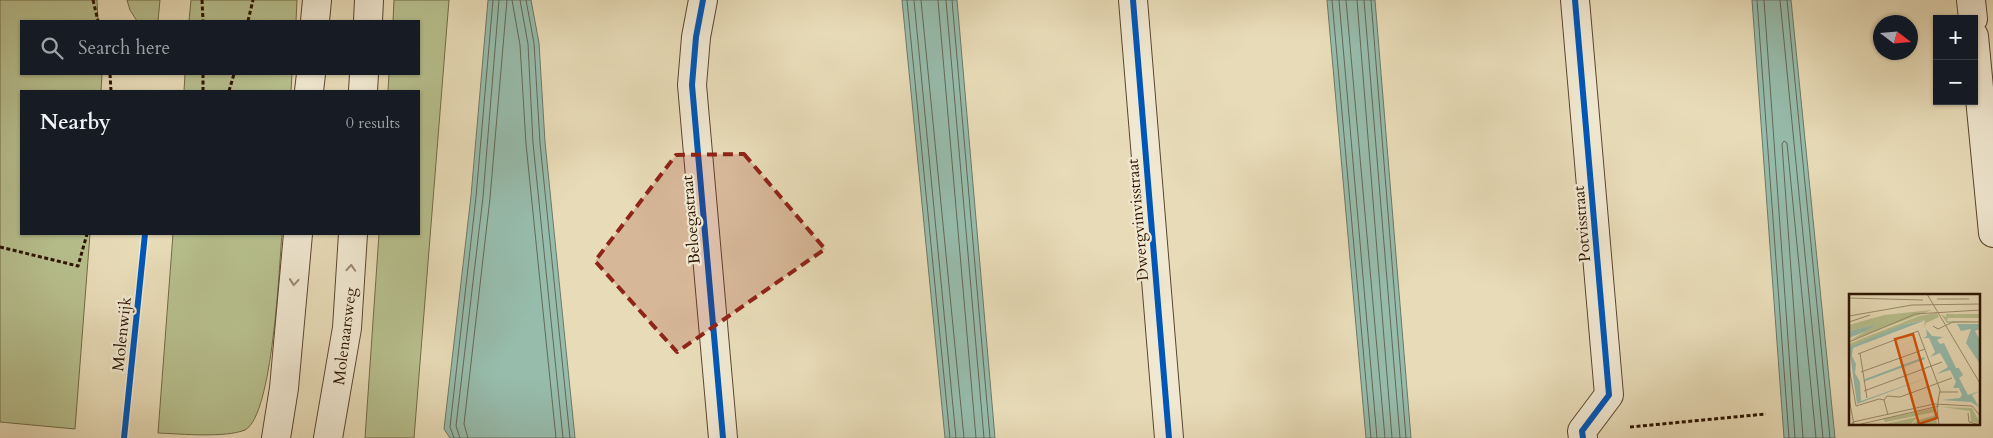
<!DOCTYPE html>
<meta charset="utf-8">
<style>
:root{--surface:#171b24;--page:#20242c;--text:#f1f3f6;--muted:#9ea1a6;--line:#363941}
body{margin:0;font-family:Cardo,serif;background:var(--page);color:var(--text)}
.controls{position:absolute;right:15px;top:15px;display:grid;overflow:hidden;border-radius:0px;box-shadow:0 1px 4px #0004}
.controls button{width:45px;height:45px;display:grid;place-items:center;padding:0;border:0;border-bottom:1px solid var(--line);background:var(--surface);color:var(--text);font:25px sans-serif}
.compass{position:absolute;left:1873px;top:15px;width:45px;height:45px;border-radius:50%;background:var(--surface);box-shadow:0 1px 4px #0004;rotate:106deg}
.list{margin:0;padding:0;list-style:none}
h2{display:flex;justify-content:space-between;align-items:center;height:65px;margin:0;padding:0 20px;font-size:21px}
h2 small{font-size:16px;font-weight:400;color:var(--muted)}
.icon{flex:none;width:28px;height:28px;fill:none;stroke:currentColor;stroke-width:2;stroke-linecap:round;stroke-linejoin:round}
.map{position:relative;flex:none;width:1993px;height:438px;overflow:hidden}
.search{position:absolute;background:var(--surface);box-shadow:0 1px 4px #0004;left:20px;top:20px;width:400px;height:55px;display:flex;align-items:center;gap:12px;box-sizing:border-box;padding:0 18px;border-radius:0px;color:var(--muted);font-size:19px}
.panel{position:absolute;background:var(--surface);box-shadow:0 1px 4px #0004;left:20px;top:90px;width:400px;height:145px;border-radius:0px}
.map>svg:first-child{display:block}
.green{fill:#b7c08e;stroke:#726a47}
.water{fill:#97bcac;stroke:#6c7867}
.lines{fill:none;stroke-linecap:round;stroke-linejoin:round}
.shore{stroke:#626856;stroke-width:1}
.minor-casing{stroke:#5b452e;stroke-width:30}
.tertiary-casing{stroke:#5b452e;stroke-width:30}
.path{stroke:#2c1300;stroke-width:3;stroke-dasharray:4 2.5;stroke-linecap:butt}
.minor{stroke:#f0e8d1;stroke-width:28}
.tertiary{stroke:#f0e8d1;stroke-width:28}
.cycleway-casing{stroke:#f0e8d1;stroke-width:9}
.cycleway{stroke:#0057b8;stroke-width:6}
.oneway{stroke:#988873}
.marked{fill:#8f2418;fill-opacity:0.2;stroke:#8f2418;stroke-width:4;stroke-dasharray:10 6;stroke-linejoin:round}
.labels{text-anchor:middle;stroke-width:4.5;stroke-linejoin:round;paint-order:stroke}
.street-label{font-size:16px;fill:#2c1300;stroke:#f0e8d1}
.inset-road{fill:none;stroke:#9d8c6e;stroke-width:1}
.view{fill:#d5520b;fill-opacity:0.15;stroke:#d5520b;stroke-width:2.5}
.inset-edge{fill:none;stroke:#2c1300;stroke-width:2.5}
</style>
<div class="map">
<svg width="1993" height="438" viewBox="0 0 1993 438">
<rect width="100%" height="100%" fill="#e8dcb8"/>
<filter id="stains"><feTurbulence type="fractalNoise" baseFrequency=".004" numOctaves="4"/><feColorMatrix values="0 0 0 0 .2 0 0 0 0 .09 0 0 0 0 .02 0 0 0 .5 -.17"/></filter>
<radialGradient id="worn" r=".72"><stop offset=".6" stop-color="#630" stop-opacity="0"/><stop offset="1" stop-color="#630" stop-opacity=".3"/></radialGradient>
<!-- green -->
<path class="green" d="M 0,0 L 97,0 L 98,21 L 21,21 L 21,74 L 102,74 L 101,91 L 21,91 L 21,234 L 90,234 L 75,429 L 0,422 Z
M 127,0 L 160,0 L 158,21 L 137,21 L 130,10 Z
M 191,0 L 297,0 L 296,21 L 189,21 Z
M 394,0 L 449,0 L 414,438 L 365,438 L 379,234 L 419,234 L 419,91 L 388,91 L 389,74 L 419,74 L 419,21 L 393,21 Z
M 185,74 L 292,74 L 291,91 L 184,91 Z
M 173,234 L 282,234 C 279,267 273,415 245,430 C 225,438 182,434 158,433 Z"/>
<!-- water -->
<path class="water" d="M 488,0 L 531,0 L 539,43 L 545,142 L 575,438 L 450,438 L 444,429 L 471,196 Z
M 902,0 L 957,0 L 995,438 L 945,438 Z
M 1327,0 L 1375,0 L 1411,438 L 1366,438 Z
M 1752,0 L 1791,0 L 1835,438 L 1784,438 Z"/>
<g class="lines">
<!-- shore -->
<path class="shore" d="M 512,0 L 520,45 L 526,144 L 556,438
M 520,0 L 528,44 L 533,143 L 563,438
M 526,0 L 534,43 L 540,143 L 570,438
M 907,0 L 950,438
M 914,0 L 956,438
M 921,0 L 964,438
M 938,0 L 976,438
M 946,0 L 984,438
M 952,0 L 990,438
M 1332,0 L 1371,438
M 1339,0 L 1377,438
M 1346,0 L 1385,438
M 1357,0 L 1392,438
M 1364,0 L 1400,438
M 1371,0 L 1406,438
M 1757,0 L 1789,438
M 1764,0 L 1795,438
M 1780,0 L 1823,438
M 1787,0 L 1830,438
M 454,438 L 450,427 L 476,197 L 493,0
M 460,438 L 456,426 L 483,197 L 499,0
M 468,438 L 464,424 L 490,198 L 507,0
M 1803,438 L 1782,144 L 1784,141 L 1787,143 L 1816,438"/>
<defs>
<path id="minor" d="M 703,0 L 696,37 L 692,85 L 723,438
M 1133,0 L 1169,438
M 1575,0 L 1609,395 L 1582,431 L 1583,438
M 1971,0 L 1973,19
M 1974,36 L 1993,233"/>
<path id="tertiary" d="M 315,21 L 317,0
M 368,21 L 369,0
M 309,91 L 311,74
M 363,91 L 364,74
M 276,438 L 284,388 L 298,234
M 328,438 L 347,328 L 353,234"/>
</defs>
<!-- minor casing -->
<use href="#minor" class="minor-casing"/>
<!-- tertiary casing -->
<use href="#tertiary" class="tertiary-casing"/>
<!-- path -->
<path class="path" d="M 93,0 L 98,21
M 202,0 L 203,21
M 248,21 L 253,0
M 110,74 L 111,91
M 203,74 L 203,91
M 229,91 L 234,74
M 0,247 L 78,266 L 87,234
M 1630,427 L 1766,414"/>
<!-- minor -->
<use href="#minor" class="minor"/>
<!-- tertiary -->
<use href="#tertiary" class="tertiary"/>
<defs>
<path id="cycleway" d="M 703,0 L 696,37 L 692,85 L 723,438
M 1133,0 L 1169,438
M 1575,0 L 1609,395 L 1582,431 L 1583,438
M 124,438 L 145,234"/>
</defs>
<!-- cycleway casing -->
<use href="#cycleway" class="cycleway-casing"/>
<!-- cycleway -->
<use href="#cycleway" class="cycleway"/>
</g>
<!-- one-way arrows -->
<defs><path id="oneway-chevron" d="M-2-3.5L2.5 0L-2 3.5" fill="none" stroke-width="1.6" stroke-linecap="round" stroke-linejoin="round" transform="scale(1.25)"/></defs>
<g class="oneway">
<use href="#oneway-chevron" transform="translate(351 268) rotate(-86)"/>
<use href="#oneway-chevron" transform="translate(294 282) rotate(95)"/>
</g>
<!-- marked area -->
<path class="marked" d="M 744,154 L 825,249 L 677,352 L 595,261 L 676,155 Z"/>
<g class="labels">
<!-- street labels -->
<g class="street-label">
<text transform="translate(690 220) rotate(-95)" y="6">Beloegastraat</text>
<text transform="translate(1137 220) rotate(-95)" y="6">Dwergvinvisstraat</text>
<text transform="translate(1581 224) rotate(-95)" y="6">Potvisstraat</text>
<text transform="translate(121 334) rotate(-84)" y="6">Molenwijk</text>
<text transform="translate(344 336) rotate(-83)" y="6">Molenaarsweg</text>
</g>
</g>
<!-- overview -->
<g transform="translate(1849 294)">
<rect width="131" height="131" fill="#e8dcb8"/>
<path d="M 83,16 L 0,47 L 29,30 L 0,37 L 0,31 L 35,21 ZM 88,19 L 90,23 L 77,29 L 75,34 L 76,26 L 57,30 L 0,53 L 0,50 L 70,22 ZM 92,20 L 97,23 L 97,20 L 131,20 L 131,24 L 99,24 L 98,27 L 131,27 L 98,29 ZM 93,113 L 123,114 L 131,129 L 122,128 L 121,117 ZM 85,114 L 86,118 L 36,128 L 35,125 ZM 87,121 L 88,131 L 62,131 L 69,126 ZM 69,123 L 61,131 L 36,130 Z" fill="#b7c08e"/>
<path d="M 77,26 L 4,54 L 3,62 L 7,70 L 6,79 L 11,88 L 12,107 L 83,82 L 8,110 L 0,53 L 53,31 ZM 29,30 L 17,37 L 0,44 L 0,37 ZM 108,30 L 131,30 L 131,35 L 126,37 L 131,46 L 131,70 L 117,49 L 122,35 L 112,37 ZM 77,35 L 83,42 L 94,43 L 88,46 L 91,50 L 95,49 L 107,74 L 110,74 L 114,81 L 110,84 L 119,101 L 131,97 L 123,101 L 130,113 L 122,108 L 93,106 L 111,104 L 113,101 L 110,94 L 104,94 L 107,88 L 101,76 L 88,80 L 99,73 L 91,59 L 81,63 L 86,58 L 80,44 L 74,44 L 78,42 ZM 75,63 L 76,65 L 14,88 L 16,85 Z" fill="#97bcac"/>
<path class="inset-road" d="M 78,0 L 132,91M 0,4 L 74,6M 88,5 L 120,5M 0,22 L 63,11 L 132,10M 0,28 L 21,21M 84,32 L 89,35 L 104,28 L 132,28M 0,48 L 66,20 L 132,16M 11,59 L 18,104M 9,60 L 69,37 L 91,96 L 88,114 L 90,131M 0,73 L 7,112 L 30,105 L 35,106M 12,78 L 76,55M 15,97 L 93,68M 91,98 L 109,98M 0,104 L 5,131M 35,106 L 38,102 L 51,103 L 103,84M 35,106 L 39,121M 119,119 L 120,128 L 131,131M 2,131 L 4,128 L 85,110 L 123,112 L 132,123M 8,131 L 90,112"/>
<path class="view" d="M 64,40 L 88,124 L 70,130 L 46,45 Z"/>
<rect width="131" height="131" class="inset-edge"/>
</g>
<rect width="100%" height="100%" filter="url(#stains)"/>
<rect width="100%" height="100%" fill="url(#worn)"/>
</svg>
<div class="controls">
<button>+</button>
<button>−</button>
</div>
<svg class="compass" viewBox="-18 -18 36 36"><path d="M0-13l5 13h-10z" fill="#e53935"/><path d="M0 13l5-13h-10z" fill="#9ea1a6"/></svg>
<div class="search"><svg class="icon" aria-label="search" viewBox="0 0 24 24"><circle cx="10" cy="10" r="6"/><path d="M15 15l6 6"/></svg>Search here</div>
<section class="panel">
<h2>Nearby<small>0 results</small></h2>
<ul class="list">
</ul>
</section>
</div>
